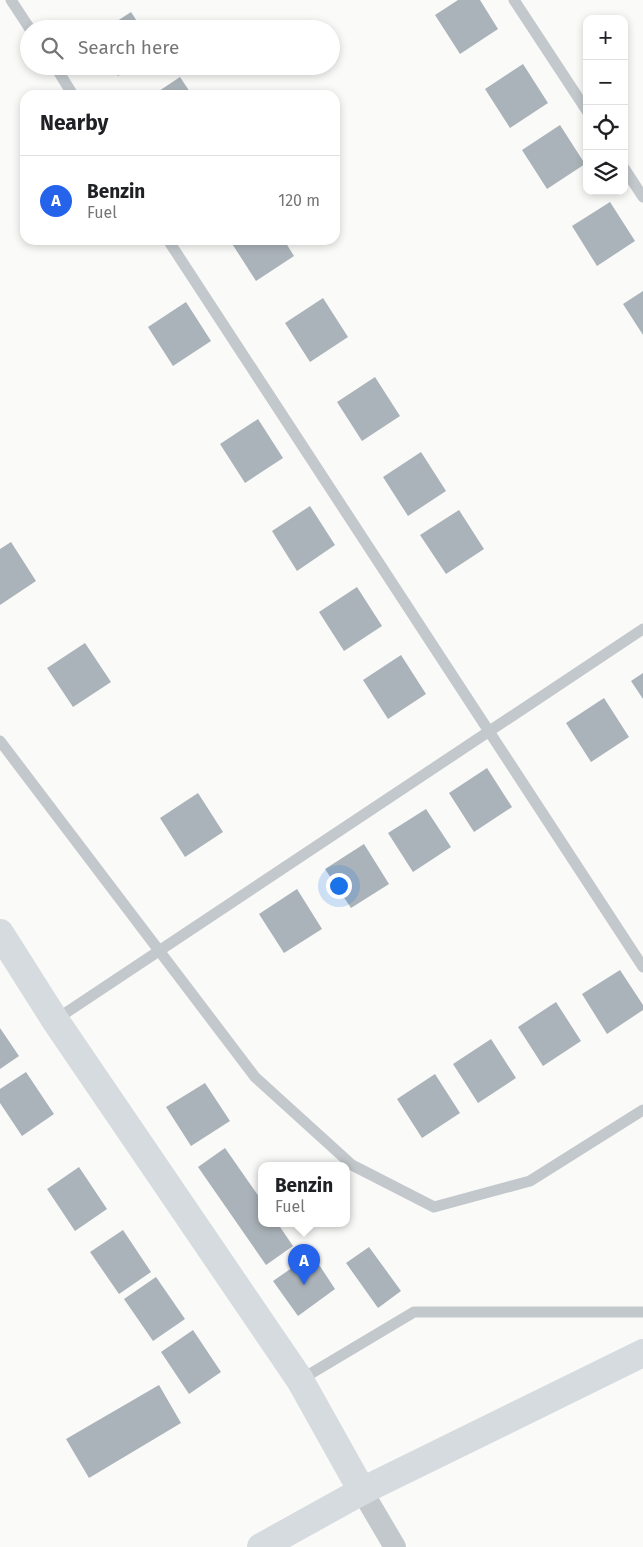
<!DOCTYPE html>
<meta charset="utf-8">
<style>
:root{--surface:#fff;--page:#f6f6f6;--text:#202124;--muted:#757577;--line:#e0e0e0;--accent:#2563eb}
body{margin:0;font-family:"Fira Sans",sans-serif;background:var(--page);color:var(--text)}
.controls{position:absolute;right:15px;top:15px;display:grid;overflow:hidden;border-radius:10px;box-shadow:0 2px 8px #0003}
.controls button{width:45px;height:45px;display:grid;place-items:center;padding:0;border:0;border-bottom:1px solid var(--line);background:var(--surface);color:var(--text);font:25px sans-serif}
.you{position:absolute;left:338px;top:885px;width:18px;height:18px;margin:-12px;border:4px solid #fff;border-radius:50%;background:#1a73e8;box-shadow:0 0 0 8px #1a73e833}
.badge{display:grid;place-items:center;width:32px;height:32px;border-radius:50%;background:var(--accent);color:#fff;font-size:16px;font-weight:700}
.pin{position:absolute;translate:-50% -41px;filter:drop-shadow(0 1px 2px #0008)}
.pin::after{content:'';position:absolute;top:26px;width:18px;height:15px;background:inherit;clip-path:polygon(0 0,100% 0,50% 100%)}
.popup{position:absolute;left:258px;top:1162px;width:92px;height:65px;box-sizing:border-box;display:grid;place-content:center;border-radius:10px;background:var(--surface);filter:drop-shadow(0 1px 4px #0005);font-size:16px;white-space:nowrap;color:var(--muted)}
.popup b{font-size:19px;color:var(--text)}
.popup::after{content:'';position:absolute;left:50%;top:100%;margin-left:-10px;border:10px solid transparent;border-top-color:var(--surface)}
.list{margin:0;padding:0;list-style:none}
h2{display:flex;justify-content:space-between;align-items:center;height:65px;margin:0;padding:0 20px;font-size:21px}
h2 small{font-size:16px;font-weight:400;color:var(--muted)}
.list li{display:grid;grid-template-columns:32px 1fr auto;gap:15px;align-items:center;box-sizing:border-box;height:90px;padding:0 20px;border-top:1px solid var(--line)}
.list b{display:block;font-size:19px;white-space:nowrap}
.list p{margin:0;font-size:16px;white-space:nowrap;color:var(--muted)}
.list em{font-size:16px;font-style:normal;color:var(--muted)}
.icon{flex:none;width:28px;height:28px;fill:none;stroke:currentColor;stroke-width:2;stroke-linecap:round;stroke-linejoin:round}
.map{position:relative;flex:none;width:643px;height:1547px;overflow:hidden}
.search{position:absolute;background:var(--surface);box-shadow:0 2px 8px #0003;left:20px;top:20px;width:320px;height:55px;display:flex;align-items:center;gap:12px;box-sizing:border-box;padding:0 18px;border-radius:28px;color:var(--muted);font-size:19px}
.panel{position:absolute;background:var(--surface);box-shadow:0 2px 8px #0003;left:20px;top:90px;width:320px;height:155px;border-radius:15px}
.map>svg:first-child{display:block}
.building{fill:#aab3b9}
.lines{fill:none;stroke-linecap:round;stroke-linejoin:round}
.lane{stroke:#c3c8cc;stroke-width:11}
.street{stroke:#c3c8cc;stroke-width:22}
.secondary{stroke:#d6dbdf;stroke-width:28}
.highway{stroke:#d6dbdf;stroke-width:28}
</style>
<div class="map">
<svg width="643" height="1547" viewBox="0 0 643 1547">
<rect width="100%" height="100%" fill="#fafaf8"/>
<!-- building -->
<path class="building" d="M 458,0 L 480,0 L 498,29 L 460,54 L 435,15 Z
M 131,12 L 142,29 L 105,29 Z
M 523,64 L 548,103 L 510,128 L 485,89 Z
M 112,66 L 133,66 L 118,76 Z
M 180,77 L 192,95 L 153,95 Z
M 560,125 L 585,164 L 547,189 L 522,150 Z
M 610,202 L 635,241 L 597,266 L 572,226 Z
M 234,240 L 284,240 L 294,256 L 256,281 L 231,242 Z
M 643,291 L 643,335 L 623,304 Z
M 323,298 L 348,337 L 310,362 L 285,323 Z
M 186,302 L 211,341 L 173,366 L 148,327 Z
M 375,377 L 400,416 L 362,441 L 337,402 Z
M 258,419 L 283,458 L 245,483 L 220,444 Z
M 421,452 L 446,491 L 408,516 L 383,477 Z
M 310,506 L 335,545 L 297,571 L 272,531 Z
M 459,510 L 484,549 L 446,574 L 420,535 Z
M 11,542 L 36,581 L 0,605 L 0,549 Z
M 357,587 L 382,626 L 344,651 L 319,612 Z
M 85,643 L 111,682 L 73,707 L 47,668 Z
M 401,655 L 426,694 L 388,719 L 363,680 Z
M 643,673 L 643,699 L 631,681 Z
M 604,698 L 629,737 L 591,762 L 566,723 Z
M 487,768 L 512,807 L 474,832 L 449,793 Z
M 198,793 L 223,832 L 185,857 L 160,818 Z
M 426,809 L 451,847 L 413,872 L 388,833 Z
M 364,844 L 389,884 L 351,908 L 325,869 Z
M 297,889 L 322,929 L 284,953 L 259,914 Z
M 620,970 L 643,1005 L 643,1010 L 607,1034 L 582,994 Z
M 556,1002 L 581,1041 L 543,1066 L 518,1027 Z
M 0,1028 L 19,1056 L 0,1069 Z
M 491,1039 L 516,1078 L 478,1103 L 453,1064 Z
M 26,1072 L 54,1114 L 22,1136 L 0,1103 L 0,1089 Z
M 435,1074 L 460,1113 L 422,1138 L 397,1099 Z
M 205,1083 L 230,1121 L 191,1146 L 166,1107 Z
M 225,1148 L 262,1201 L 262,1224 L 278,1224 L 293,1246 L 266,1265 L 198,1167 Z
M 79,1167 L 107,1209 L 75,1231 L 47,1189 Z
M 123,1230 L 151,1272 L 119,1294 L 90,1252 Z
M 369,1247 L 401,1291 L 378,1308 L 346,1263 Z
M 312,1254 L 335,1289 L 298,1316 L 273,1281 Z
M 156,1277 L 185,1319 L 153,1341 L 124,1299 Z
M 193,1330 L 221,1372 L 189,1394 L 161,1352 Z
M 159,1385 L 181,1423 L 89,1478 L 66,1439 Z"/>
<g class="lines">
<!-- lane -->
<path class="lane" d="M 11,0 L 30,29
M 514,0 L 587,111
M 55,66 L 73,95
M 624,168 L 643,197
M 168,240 L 643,967
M 0,741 L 255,1077 L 352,1165 L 434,1207 L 530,1181 L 643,1110
M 55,1020 L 643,629
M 300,1380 L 414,1312 L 643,1312"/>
<!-- street -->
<path class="street" d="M 362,1491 L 395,1547"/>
<!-- secondary -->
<path class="secondary" d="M 0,933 L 55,1020 L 300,1380 L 362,1491"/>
<!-- highway -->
<path class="highway" d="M 261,1547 L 362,1491 L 643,1353"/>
</g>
</svg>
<div class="controls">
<button>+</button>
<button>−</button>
<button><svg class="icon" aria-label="locate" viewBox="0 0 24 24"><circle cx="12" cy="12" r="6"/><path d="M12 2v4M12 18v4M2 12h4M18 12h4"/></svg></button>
<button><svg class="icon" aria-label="layers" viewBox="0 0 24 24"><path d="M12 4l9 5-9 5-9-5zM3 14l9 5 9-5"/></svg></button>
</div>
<div class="you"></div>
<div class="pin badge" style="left:304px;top:1285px">A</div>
<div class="popup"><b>Benzin</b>Fuel</div>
<div class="search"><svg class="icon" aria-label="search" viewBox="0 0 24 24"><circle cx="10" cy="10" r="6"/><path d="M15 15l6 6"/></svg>Search here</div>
<section class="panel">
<h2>Nearby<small></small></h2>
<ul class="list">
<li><span class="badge">A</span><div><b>Benzin</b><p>Fuel</p></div><em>120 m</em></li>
</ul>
</section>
</div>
